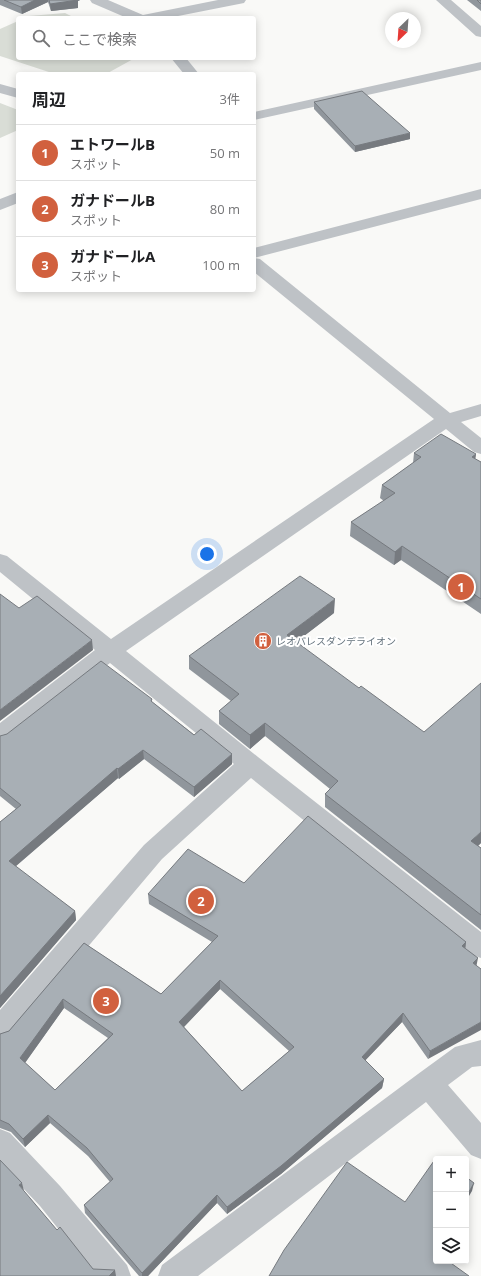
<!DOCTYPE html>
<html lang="ja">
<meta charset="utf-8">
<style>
:root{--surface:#fff;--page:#f2f2f2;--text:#202124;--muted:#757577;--line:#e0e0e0;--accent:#d1603e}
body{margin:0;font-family:"Open Sans","Noto Sans JP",sans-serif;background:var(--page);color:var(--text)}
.controls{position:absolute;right:12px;bottom:12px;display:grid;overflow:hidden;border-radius:4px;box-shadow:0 2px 10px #0003}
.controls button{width:36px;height:36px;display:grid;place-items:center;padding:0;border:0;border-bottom:1px solid var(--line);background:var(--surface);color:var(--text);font:20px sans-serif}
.compass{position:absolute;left:385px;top:12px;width:36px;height:36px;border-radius:50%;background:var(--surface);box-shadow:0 2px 10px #0003;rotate:205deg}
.you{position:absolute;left:207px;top:554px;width:14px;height:14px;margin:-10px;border:3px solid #fff;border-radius:50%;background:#1a73e8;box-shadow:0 0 0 6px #1a73e833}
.badge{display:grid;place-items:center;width:26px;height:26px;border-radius:50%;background:var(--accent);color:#fff;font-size:13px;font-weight:700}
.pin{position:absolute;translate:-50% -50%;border:2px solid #fff;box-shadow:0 1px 4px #0006}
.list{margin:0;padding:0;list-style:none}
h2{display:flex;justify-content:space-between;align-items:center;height:52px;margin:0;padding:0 16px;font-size:17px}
h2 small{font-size:13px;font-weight:400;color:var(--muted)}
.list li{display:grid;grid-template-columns:26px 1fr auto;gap:12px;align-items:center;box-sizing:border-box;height:56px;padding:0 16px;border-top:1px solid var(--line)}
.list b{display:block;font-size:15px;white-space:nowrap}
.list p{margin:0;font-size:13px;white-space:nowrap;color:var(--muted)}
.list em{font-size:13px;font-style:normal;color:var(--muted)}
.icon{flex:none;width:22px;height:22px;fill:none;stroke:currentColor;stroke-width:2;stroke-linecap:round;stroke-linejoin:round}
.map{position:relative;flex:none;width:481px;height:1276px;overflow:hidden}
.search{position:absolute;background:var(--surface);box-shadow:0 2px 10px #0003;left:16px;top:16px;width:240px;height:44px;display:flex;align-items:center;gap:10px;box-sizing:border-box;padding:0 14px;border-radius:4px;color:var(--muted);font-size:15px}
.panel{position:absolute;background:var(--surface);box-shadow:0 2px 10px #0003;left:16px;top:72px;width:240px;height:220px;border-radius:4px}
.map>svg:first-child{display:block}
.green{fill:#d9ddd6}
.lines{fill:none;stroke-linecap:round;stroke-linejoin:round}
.street{fill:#bec2c6;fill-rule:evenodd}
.wall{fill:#90969c;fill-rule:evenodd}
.shaded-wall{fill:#767a7f}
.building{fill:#a8afb5;stroke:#767a7f;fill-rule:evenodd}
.labels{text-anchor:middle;stroke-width:4;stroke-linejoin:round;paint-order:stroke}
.poi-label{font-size:10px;fill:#66747e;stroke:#fff;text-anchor:start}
</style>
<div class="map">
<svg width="481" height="1276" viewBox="0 0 481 1276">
<rect width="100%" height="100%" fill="#f9f9f7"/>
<!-- green -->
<path class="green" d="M 65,13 L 75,18 L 24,18 L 29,16 Z
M 18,21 L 18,58 L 135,58 L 106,74 L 55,74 L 0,56 L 0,29 Z
M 0,103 L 18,110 L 18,130 L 0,138 Z"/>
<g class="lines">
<!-- street -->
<path class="street" d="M 90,0 L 108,0 L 143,15 L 218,0 L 246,0 L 244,3 L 239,4 L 168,18 L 127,18 L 92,3 Z
M 436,0 L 451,0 L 481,26 L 481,37 L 476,36 Z
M 171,58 L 186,58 L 199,74 L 184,74 Z
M 481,62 L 481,70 L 254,120 L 254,112 Z
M 0,84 L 18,89 L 18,98 L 0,93 Z
M 481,189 L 481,199 L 254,258 L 260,259 L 450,413 L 481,404 L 481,416 L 461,422 L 481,438 L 481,454 L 474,452 L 446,429 L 126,651 L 258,757 L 481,932 L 481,958 L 472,955 L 251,778 L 162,859 L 10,1039 L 0,1042 L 0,1010 L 144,845 L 234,764 L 110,663 L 8,742 L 0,745 L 0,723 L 95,650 L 0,572 L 0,554 L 7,556 L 111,639 L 434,419 L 254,272 L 254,248 Z
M 18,192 L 18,203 L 0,210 L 0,199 Z
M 481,1040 L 481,1066 L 472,1067 L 448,1085 L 481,1123 L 481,1159 L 471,1155 L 426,1102 L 198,1276 L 158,1276 L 162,1265 L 418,1074 L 455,1047 Z
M 0,1129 L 10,1133 L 60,1186 L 127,1265 L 131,1276 L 96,1276 L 40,1206 L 0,1164 Z"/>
</g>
<!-- wall -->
<path class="wall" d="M 0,0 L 80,0 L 78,1 L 78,8 L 51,11 L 48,2 L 22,14 L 0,5 Z
M 467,0 L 481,0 L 481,11 Z
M 314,102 L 410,139 L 355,152 L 314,109 Z
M 414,453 L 476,454 L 475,459 L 481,462 L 481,614 L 401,560 L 394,565 L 350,536 L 351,522 L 384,501 L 380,498 L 382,485 L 413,463 Z
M 334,613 L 296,642 L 481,843 L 478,846 L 481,848 L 481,930 L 325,807 L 325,794 L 330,789 L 265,736 L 250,749 L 219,724 L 219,711 L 231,701 L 189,669 L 189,656 Z
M 152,699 L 152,702 L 232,764 L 194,797 L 144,759 L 119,779 L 118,778 L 15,867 L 75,911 L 76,920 L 0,1008 L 0,822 L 16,809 L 0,796 L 0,736 Z
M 244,883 L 466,942 L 465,949 L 428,1059 L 402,1022 L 365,1060 L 384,1079 L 382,1088 L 281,1174 L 227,1214 L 217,1203 L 148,1276 L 139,1276 L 85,1213 L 84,1205 L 110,1182 L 88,1156 L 50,1123 L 25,1147 L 11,1132 L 0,1128 L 0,1034 L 9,1031 L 84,943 L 161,994 L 212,942 L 149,904 L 148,894 ZM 220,989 L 289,1051 L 242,1091 L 184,1027 ZM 64,1008 L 108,1038 L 55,1090 L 25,1063 Z"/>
<!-- shaded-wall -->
<path class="shaded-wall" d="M 35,0 L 48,0 L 48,2 L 22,14 L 21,7 Z
M 76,0 L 80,0 L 78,1 L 78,8 L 51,11 L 50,4 Z
M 410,133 L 410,139 L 355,152 L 355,146 Z
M 476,454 L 474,467 L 472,457 Z
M 402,546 L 401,560 L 394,565 L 395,552 Z
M 335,599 L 334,613 L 287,649 L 287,635 Z
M 92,640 L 93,650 L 0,721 L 0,710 Z
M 265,723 L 265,736 L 250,749 L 250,735 Z
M 143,750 L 144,759 L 119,779 L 118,769 Z
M 232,754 L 232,764 L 194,797 L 194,787 Z
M 117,768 L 118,778 L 10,871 L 9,861 Z
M 481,832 L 481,843 L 469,854 L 471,841 Z
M 75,911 L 76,920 L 0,1008 L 0,996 Z
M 466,942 L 465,951 L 462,946 Z
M 478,958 L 476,968 L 473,963 Z
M 220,980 L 220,989 L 180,1031 L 179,1022 Z
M 63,999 L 64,1008 L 22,1067 L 20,1058 Z
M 403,1013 L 402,1022 L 361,1065 L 362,1057 Z
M 481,1022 L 481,1030 L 428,1059 L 430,1051 Z
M 384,1079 L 382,1088 L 281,1174 L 227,1214 L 227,1207 Z
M 48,1115 L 50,1123 L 25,1147 L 23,1139 Z
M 22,1183 L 24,1191 L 19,1185 Z
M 474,1183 L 472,1191 L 466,1201 L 466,1197 Z
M 217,1195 L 217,1203 L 148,1276 L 142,1276 L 142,1273 Z
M 115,1270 L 116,1276 L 109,1276 Z"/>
<!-- building -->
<path class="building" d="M 4,0 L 35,0 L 21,7 Z
M 49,0 L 78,0 L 50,4 Z
M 477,0 L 481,0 L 481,4 Z
M 362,91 L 410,133 L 355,146 L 314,102 Z
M 441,434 L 476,454 L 472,457 L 481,462 L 481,599 L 402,546 L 395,552 L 351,522 L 395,493 L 382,485 L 421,457 L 414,453 Z
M 300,576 L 335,599 L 287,635 L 359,688 L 361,686 L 424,732 L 481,683 L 481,832 L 471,841 L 481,848 L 481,915 L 325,794 L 338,781 L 265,723 L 250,735 L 219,711 L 239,694 L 189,656 Z
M 0,594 L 19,608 L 37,596 L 92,640 L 0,710 Z
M 101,661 L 152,699 L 151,701 L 194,735 L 201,729 L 232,754 L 194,787 L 143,750 L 118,769 L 117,768 L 9,861 L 75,911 L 0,996 L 0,822 L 21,805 L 0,788 L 0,736 L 7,734 Z
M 308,816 L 466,942 L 462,946 L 478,958 L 473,963 L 481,969 L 481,1022 L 430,1051 L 403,1013 L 362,1057 L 384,1079 L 281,1166 L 227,1207 L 217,1195 L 142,1273 L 84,1205 L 113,1179 L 87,1148 L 48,1115 L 23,1139 L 9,1124 L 0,1120 L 0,1034 L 9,1031 L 84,943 L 161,994 L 218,936 L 148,894 L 188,849 L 244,883 ZM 220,980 L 294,1047 L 242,1091 L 179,1022 ZM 63,999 L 113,1034 L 55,1090 L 20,1058 Z
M 436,1158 L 438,1159 L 436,1159 L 436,1248 L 434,1251 L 436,1253 L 436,1261 L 448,1261 L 469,1276 L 269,1276 L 284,1250 L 347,1162 L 405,1202 Z
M 0,1160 L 22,1183 L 19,1185 L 57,1230 L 60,1227 L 93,1269 L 115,1270 L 109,1276 L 0,1276 Z
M 466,1177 L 474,1183 L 466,1197 Z"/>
<!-- icons -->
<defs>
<symbol id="building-disc" viewBox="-11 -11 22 22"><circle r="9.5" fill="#d1603e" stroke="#fff"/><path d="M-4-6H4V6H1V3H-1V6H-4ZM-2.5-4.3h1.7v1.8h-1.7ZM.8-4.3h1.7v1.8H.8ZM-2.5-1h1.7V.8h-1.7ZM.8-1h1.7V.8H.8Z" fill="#fff"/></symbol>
</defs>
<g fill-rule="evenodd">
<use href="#building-disc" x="253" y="631" width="20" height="20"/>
</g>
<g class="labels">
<!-- poi labels -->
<g class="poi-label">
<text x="276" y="645">レオパレスダンデライオン</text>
</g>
</g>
</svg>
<div class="controls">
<button>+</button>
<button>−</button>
<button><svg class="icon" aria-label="layers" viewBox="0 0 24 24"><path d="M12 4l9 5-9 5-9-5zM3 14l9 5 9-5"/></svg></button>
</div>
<svg class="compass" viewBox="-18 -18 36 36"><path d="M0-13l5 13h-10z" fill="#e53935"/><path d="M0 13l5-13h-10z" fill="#757577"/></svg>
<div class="you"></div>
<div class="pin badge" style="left:461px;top:587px">1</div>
<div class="pin badge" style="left:201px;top:901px">2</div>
<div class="pin badge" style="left:106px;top:1001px">3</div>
<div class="search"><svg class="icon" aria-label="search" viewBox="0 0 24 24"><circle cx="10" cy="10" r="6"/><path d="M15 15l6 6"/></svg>ここで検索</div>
<section class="panel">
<h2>周辺<small>3件</small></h2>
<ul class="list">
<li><span class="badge">1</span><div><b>エトワールB</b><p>スポット</p></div><em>50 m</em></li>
<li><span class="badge">2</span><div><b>ガナドールB</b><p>スポット</p></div><em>80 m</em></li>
<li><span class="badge">3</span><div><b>ガナドールA</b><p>スポット</p></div><em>100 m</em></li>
</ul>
</section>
</div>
